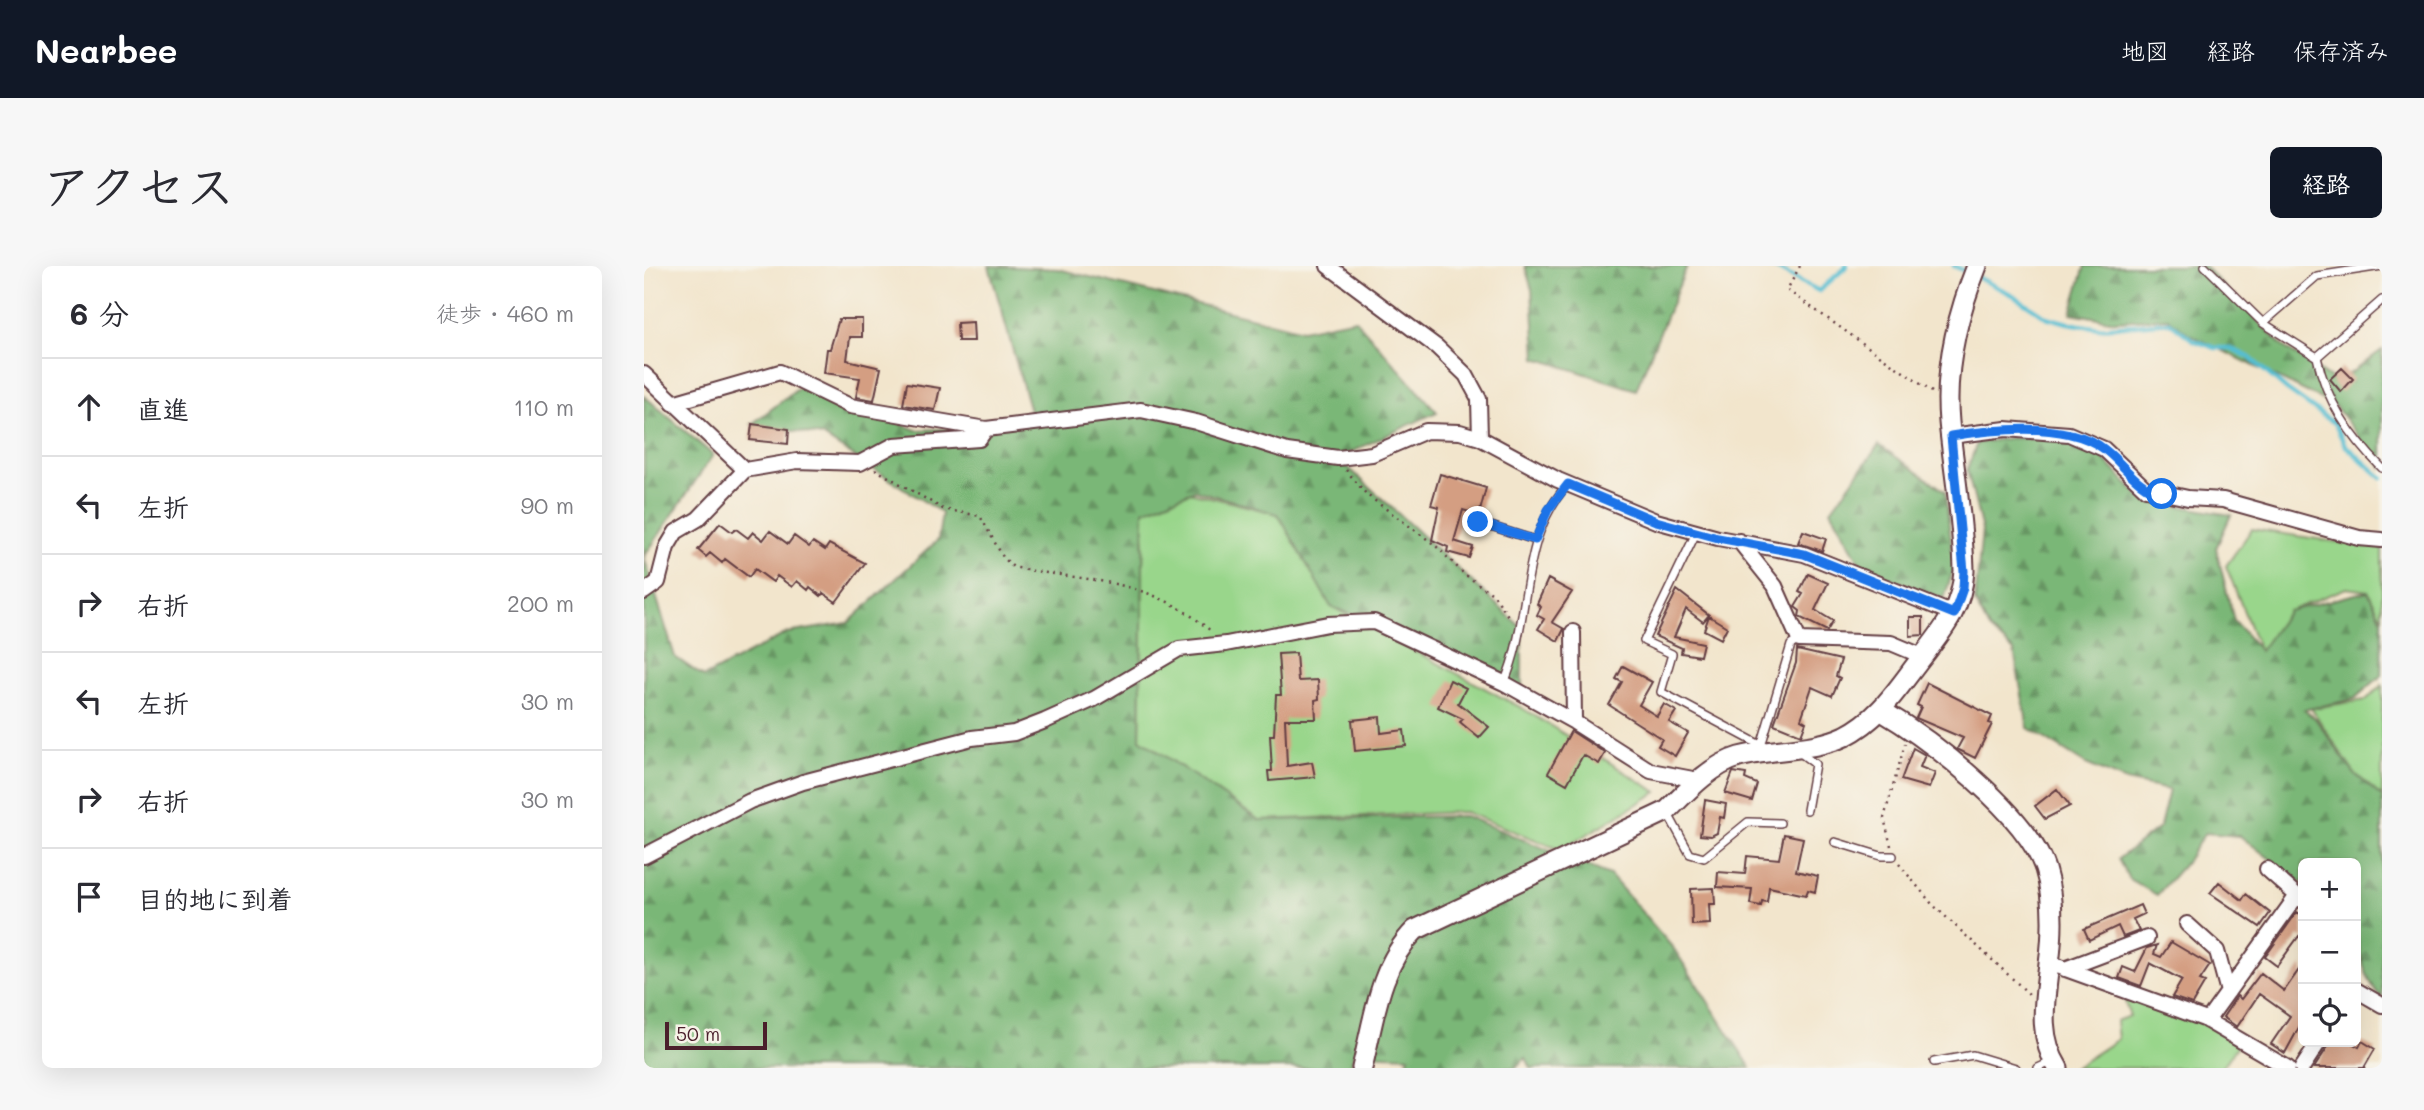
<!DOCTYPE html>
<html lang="ja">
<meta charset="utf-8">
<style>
:root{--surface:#fff;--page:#f7f7f7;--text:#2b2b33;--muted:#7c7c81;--line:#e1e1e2;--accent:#111827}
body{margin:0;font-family:Mali,"Klee One",sans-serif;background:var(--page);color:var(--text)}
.controls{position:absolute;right:21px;bottom:21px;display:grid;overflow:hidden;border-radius:10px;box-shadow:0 7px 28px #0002}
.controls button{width:63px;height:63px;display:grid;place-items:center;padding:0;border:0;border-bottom:2px solid var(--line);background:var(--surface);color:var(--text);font:35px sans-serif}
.scale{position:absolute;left:21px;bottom:18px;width:102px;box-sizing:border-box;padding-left:7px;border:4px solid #4a1f2b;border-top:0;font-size:19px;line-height:24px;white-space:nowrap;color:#4a1f2b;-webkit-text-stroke:5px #f7f3e8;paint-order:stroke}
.stop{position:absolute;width:21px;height:21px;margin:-16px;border:5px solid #1a73e8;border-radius:50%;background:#fff}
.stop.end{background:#1a73e8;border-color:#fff;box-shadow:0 2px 7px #0008}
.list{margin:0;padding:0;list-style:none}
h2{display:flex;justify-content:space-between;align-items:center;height:91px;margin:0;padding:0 28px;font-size:30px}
h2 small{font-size:23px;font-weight:400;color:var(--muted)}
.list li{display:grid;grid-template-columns:46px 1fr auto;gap:21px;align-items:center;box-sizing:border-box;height:98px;padding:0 28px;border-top:2px solid var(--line)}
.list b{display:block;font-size:26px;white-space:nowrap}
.list em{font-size:23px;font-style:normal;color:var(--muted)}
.icon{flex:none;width:38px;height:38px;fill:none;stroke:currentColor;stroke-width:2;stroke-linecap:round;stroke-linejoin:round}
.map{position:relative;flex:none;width:1738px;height:802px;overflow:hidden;border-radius:10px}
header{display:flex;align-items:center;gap:42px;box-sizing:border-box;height:98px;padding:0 35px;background:var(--accent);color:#fff}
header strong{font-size:33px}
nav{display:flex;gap:38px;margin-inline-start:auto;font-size:24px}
.intro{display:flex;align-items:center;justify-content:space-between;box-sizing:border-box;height:168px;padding:0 42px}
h1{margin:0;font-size:49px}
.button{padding:18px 32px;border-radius:10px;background:var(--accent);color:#fff;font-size:24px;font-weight:700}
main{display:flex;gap:42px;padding:0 42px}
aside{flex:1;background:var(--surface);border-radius:10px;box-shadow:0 7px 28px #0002}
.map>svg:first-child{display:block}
.green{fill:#99d68b;stroke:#727a5b;stroke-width:2}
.forest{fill:url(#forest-firs);stroke:#626b51;stroke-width:2}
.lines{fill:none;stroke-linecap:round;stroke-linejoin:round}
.stream{stroke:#55bed2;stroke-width:4.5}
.building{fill:#d49e82}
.service-casing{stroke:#633d43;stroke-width:10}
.minor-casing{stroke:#633d43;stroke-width:18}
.tertiary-casing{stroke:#633d43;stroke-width:23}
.path{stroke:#633d43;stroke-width:2.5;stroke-dasharray:2 5;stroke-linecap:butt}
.service{stroke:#fff;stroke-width:7}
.minor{stroke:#fff;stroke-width:14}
.tertiary{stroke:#fff;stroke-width:19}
.route{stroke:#1a73e8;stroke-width:9}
</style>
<header>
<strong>Nearbee</strong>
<nav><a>地図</a><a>経路</a><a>保存済み</a></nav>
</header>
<div class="intro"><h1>アクセス</h1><a class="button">経路</a></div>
<main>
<aside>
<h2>6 分<small>徒歩 · 460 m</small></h2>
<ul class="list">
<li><svg class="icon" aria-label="ahead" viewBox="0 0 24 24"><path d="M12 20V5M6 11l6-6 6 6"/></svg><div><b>直進</b></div><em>110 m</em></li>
<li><svg class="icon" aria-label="left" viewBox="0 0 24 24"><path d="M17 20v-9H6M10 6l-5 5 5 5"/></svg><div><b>左折</b></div><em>90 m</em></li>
<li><svg class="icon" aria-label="right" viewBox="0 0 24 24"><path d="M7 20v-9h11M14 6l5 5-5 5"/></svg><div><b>右折</b></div><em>200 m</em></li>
<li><svg class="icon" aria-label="left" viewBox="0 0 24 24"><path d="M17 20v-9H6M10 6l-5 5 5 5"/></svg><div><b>左折</b></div><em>30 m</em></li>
<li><svg class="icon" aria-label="right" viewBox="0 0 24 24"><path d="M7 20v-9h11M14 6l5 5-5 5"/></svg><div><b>右折</b></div><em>30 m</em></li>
<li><svg class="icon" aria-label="arrive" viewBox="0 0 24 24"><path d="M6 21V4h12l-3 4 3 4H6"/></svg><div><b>目的地に到着</b></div></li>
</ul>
</aside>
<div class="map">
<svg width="1738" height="802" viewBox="0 0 1738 802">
<defs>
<pattern id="forest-firs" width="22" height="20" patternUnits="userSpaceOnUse" patternTransform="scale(1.75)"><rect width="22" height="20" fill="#7ab777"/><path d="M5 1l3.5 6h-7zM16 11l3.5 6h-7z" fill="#669462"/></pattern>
</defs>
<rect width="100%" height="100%" fill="#f7f3e8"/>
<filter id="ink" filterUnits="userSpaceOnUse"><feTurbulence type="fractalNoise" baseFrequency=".0143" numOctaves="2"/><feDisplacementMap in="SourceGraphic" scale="14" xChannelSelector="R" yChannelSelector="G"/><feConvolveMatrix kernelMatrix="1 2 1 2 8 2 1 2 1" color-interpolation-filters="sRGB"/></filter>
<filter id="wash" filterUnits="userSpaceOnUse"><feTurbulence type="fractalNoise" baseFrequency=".00686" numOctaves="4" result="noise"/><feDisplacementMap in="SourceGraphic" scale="28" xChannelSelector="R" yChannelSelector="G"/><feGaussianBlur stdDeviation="1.57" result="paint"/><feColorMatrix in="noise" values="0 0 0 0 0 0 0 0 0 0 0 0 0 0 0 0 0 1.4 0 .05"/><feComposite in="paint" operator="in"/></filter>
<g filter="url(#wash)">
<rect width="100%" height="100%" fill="#f2e5cc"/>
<!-- green -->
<path class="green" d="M 546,226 L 634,248 L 694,344 L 878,442 L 1013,526 L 917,584 L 821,546 L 615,554 L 496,473 L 500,245 Z
M 1608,263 L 1738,283 L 1738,354 L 1724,325 L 1702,322 L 1650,343 L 1616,386 L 1582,300 Z
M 1738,419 L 1738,531 L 1710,507 L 1667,442 L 1722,434 Z
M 1485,732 L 1554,751 L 1594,779 L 1578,802 L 1430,802 L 1474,773 L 1472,755 L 1486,750 L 1481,736 Z"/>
<!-- forest -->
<path class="forest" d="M 345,0 L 414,3 L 658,64 L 711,53 L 793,146 L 694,192 L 878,362 L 878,425 L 730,356 L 687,341 L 634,248 L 551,224 L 500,245 L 496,473 L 615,554 L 821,550 L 966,609 L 1030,683 L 1107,802 L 887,802 L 882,792 L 871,802 L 761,802 L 765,790 L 710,788 L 706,802 L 0,802 L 0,130 L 69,189 L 0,291 L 31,391 L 60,411 L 143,367 L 204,357 L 294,274 L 298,247 L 178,170 L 108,158 L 159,119 L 272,164 L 390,159 Z
M 881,0 L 1043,0 L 992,124 L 892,92 L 888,24 Z
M 1441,0 L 1560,0 L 1637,79 L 1693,117 L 1738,84 L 1738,201 L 1691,140 L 1545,68 L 1524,52 L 1471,55 L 1427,47 Z
M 1366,172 L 1425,173 L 1452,185 L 1499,234 L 1587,249 L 1572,282 L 1590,355 L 1616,385 L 1644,345 L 1724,325 L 1738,354 L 1737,410 L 1710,433 L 1660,444 L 1671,452 L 1710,507 L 1738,531 L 1738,733 C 1706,696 1712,642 1712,597 L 1659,597 L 1659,618 L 1596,570 L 1561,567 L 1542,596 L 1513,629 L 1485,613 L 1474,593 L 1516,561 L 1525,524 L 1482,515 L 1442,498 L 1384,462 L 1370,385 L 1345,363 L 1331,336 L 1338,264 L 1323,204 L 1333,177 Z
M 1235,179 L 1301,225 L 1310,301 L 1300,333 L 1218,301 L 1187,244 Z"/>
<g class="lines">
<!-- stream -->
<path class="stream" d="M 1127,0 L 1175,25 L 1203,0
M 1310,0 L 1325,7
M 1333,11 L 1369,29 L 1402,51 L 1424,57 L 1455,62 L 1526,56 L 1549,74 L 1572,82 L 1586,82 L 1605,91 L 1643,124 L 1691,158 L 1701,179 L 1738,212"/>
</g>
<g id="blocks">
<!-- building -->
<path class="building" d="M 195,53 L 218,53 L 218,71 L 206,71 L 203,94 L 237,102 L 230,134 L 212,131 L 216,112 L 180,107 L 183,83 L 186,83 Z
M 329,56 L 330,75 L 314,75 L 313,57 Z
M 1698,102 L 1709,113 L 1697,126 L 1686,113 Z
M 263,117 L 296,122 L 291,144 L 259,139 Z
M 108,158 L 145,163 L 144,178 L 106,174 Z
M 796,208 L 842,222 L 835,249 L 819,244 L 810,275 L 829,281 L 825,292 L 803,286 L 804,281 L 788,274 L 795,241 L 787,239 Z
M 76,257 L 88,266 L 92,263 L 104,272 L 109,266 L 119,274 L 126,265 L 144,278 L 150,270 L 165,281 L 169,276 L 181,284 L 185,278 L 221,297 L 192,336 L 179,327 L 177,330 L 166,321 L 164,324 L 153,315 L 148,321 L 133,310 L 129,316 L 111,303 L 105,311 L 81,293 L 78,297 L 66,287 L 62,291 L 54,284 Z
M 1159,265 L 1182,273 L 1178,285 L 1154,277 Z
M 1164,308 L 1184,317 L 1171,344 L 1189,355 L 1183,365 L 1155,351 L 1156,345 L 1151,341 L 1159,328 L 1155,326 Z
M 904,313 L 928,326 L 908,356 L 920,363 L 914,375 L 894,363 L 900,353 L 893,349 L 897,341 L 893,338 Z
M 1033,324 L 1065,349 L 1059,356 L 1042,343 L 1030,371 L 1059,377 L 1056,390 L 1037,387 L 1038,382 L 1011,370 Z
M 1065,350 L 1083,361 L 1077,373 L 1060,364 Z
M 1266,351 L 1279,351 L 1279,369 L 1266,370 Z
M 1153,384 L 1197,394 L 1192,410 L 1196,412 L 1188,430 L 1168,421 L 1157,453 L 1162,456 L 1157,469 L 1130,458 L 1152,397 Z
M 652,387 L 654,415 L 674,414 L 675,433 L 671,434 L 672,453 L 641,453 L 643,500 L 668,496 L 671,511 L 625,515 L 624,505 L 628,505 L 626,469 L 630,469 L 632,429 L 637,429 L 634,388 Z
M 979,400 L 1008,416 L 995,439 L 1013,450 L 1020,438 L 1032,445 L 1025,456 L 1044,467 L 1031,490 L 1014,480 L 1018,473 L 965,439 L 978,416 L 972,413 Z
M 806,414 L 822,422 L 814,437 L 845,461 L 835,472 L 816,456 L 819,453 L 794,441 Z
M 1283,417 L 1348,450 L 1345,457 L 1348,458 L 1331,492 L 1313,483 L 1319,472 L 1272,452 L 1277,441 L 1273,439 Z
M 736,451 L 737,467 L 760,464 L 762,480 L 711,485 L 708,454 Z
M 927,465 L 961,487 L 955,498 L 939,489 L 923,518 L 904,507 Z
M 1269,482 L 1281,489 L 1276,501 L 1291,507 L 1285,522 L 1257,514 Z
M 1089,506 L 1102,508 L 1101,513 L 1113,518 L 1108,535 L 1081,527 Z
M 1413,523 L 1426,540 L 1401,553 L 1391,540 Z
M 1061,534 L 1082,538 L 1080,552 L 1076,551 L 1073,567 L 1067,570 L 1056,569 Z
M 1140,568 L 1159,572 L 1152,605 L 1174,610 L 1171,626 L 1164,624 L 1162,629 L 1125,621 L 1123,636 L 1118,635 L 1117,640 L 1106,638 L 1108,623 L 1073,621 L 1074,606 L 1101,608 L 1103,590 L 1135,593 Z
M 1575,616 L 1598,634 L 1602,628 L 1626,647 L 1616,661 L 1566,627 Z
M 1070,622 L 1071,638 L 1065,638 L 1066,658 L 1048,659 L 1047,623 Z
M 1496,639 L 1500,648 L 1489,653 L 1495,665 L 1479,671 L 1474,660 L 1445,674 L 1440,663 Z
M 1653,646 L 1659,650 L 1659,673 L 1655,670 L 1633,700 L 1621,691 Z
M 1527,676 L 1566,699 L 1556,714 L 1561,716 L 1548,738 L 1528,731 L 1538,714 L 1506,697 L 1497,720 L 1475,712 L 1479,701 L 1491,706 L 1503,682 L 1513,679 L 1510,688 L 1517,691 Z
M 1659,698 L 1659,754 L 1641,787 L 1627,778 L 1646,750 L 1615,728 L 1593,761 L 1579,751 L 1593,730 L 1597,733 L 1617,707 L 1640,725 Z
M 1718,775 L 1731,783 L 1720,802 L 1670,802 L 1687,776 L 1706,776 L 1715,781 Z"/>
</g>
</g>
<g filter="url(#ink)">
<use href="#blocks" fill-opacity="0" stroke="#633d43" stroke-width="2"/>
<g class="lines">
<defs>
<path id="service" d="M 1561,0 L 1619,57 L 1673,91 C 1682,135 1706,170 1738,202
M 1619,57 L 1673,10 L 1738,0
M 1673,91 L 1738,34
M 834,256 L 891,274
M 1052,267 L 1000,375 L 1028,388 L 1017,426 L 1122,482
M 860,417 C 889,352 873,274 924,218
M 1117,480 L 1147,379 L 1155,374
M 1155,486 L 1171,498 L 1163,544
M 1023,546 L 1046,588 L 1060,592 L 1104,556 L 1136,557
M 1191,576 L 1237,590 L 1249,590
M 1290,796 L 1329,789 L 1372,802
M 1394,802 L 1409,795"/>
<path id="minor" d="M 684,0 L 793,81 L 822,109 L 835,133 L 836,172
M 0,108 L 101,204
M 29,137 L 136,106 L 206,140 L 342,163
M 1307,170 L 1362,163 L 1425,168 L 1460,183 L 1502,223 L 1544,232 L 1579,234 L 1715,272 L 1738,274
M 1095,275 L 1131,320 L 1155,374 L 1247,377 L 1278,390
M 0,326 L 14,316 L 23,281 L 32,266 L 54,253 L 101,204 L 153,195 L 216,197 L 250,179 L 335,173 L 342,163 L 497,144 L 552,156 L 643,185 L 694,192 L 728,188 L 782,165 L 816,166 L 836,172 L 914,214 L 1012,255 L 1074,272 L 1160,288 L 1310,348
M 929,366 L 930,456
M 0,590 L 106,535 L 159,516 L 328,472 L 370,467 L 401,455 L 450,433 L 535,383 L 582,378 L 684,358 L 730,356 L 860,417 L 930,456 L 1007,505 L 1054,514
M 1623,603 L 1658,634
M 1543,658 L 1573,685 L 1584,726
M 1405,697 L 1560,753 L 1644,802
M 1421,703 L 1503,672
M 1712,724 L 1738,739
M 1563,755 L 1652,631
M 1658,802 L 1675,776"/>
<path id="tertiary" d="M 1238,445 C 1287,474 1383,548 1401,603 C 1410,632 1409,668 1405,698 C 1401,734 1393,769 1414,802
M 718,802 C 730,754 735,700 771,664 L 1023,545 C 1043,525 1067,499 1095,491 C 1129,482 1169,485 1201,470 C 1237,452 1255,420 1279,390 C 1300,363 1318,341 1320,305 C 1319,255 1310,206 1305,156 C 1300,102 1313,50 1333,0"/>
</defs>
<!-- service casing -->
<use href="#service" class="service-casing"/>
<!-- minor casing -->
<use href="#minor" class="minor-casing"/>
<!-- tertiary casing -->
<use href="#tertiary" class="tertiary-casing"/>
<!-- path -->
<path class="path" d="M 1156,0 L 1143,24 L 1288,126
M 231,203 L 299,243 L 336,250 L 359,291 L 369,301 C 446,317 504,310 568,366
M 702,204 L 723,229 L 791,279 L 820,308 L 850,329 L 866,353
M 1247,580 L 1240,552 L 1261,478
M 1255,598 L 1288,638 L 1386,729"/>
<!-- service -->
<use href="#service" class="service"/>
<!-- minor -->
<use href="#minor" class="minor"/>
<!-- tertiary -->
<use href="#tertiary" class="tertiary"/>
</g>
</g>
<g class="lines" filter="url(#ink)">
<!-- route -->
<path class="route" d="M 834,256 L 891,274 L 904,244 L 924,218 L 1012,255 L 1074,272 L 1160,288 L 1310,348 L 1319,322 L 1320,305 L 1307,170 C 1350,163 1424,155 1460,183 C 1481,199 1492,221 1518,228"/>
</g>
</svg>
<div class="controls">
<button>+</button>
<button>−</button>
<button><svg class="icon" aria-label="locate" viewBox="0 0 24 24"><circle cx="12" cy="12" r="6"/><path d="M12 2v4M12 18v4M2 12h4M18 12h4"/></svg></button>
</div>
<div class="scale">50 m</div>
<div class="stop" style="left:1518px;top:228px"></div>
<div class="stop end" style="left:834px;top:256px"></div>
</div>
</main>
